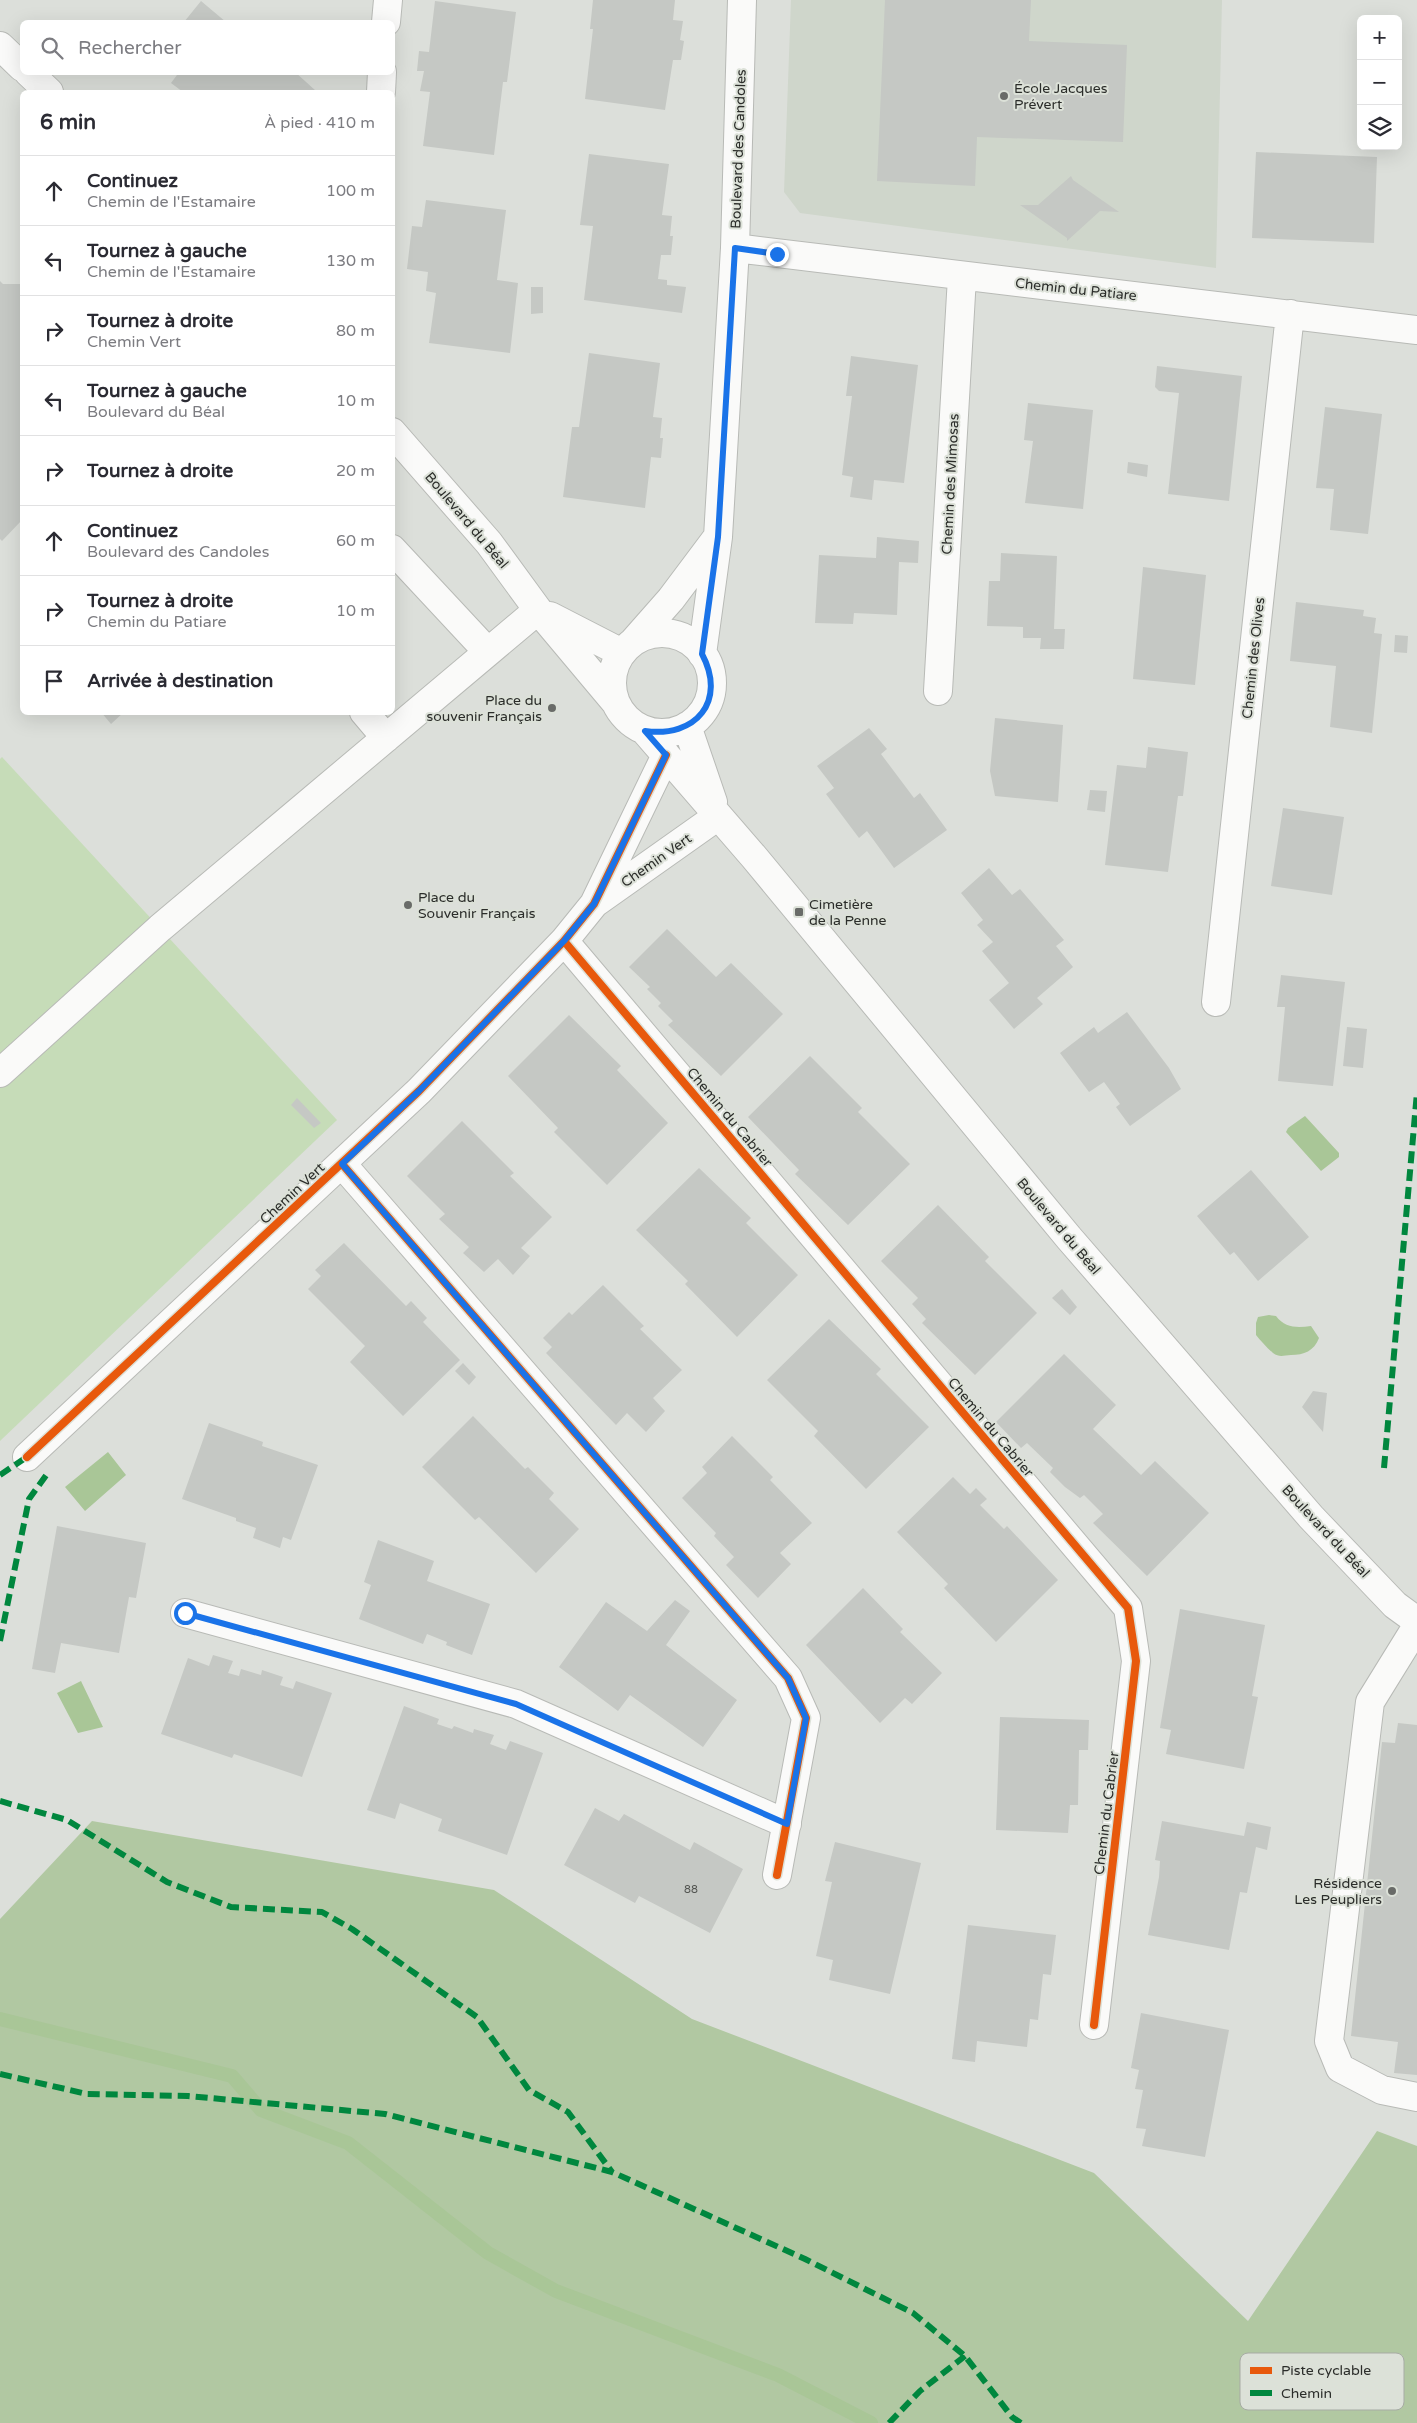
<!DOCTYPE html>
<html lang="fr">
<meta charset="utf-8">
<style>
:root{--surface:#fff;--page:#f2f2f3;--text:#2b2b33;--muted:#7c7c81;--line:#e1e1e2}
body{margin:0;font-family:"Varela Round",sans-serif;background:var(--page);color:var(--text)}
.controls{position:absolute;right:15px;top:15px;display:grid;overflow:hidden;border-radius:8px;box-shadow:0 5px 20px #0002}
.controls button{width:45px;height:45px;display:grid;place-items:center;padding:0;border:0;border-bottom:1px solid var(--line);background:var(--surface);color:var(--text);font:25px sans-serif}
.stop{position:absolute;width:15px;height:15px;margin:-11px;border:4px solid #1a73e8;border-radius:50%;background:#fff}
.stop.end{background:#1a73e8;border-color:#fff;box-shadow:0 1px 5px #0008}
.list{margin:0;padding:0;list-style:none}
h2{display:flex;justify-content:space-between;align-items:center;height:65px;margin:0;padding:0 20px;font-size:21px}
h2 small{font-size:16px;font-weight:400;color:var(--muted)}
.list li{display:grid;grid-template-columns:32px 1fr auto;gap:15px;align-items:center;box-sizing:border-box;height:70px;padding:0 20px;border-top:1px solid var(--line)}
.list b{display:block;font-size:19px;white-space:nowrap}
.list p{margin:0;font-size:16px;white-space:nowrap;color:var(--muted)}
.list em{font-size:16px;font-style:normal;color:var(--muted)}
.icon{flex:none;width:28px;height:28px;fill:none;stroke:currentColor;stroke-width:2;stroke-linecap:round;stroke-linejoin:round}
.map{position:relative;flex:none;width:1417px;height:2423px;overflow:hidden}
.search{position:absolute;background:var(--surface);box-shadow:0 5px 20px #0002;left:20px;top:20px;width:375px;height:55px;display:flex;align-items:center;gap:12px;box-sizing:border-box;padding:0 18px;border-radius:8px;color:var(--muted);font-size:19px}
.panel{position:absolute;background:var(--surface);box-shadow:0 5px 20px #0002;left:20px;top:90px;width:375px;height:625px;border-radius:8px}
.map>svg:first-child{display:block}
.built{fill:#cfd6cb}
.green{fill:#c6dcb8}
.forest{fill:#b1c8a2}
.water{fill:#a9c697}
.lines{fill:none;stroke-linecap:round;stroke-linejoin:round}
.stream{stroke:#a9c697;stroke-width:14}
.building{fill:#c5c8c4}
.minor-casing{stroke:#b8bab6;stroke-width:30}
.minor{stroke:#fafaf9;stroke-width:28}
.quiet{stroke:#00873e;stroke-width:6;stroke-dasharray:12 6;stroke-linecap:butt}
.cycleway-casing{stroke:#dce1d8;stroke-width:11}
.cycleway{stroke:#e8590c;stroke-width:8}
.route{stroke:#1a73e8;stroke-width:6}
.poi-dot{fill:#696b68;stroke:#dce1d8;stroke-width:2}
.labels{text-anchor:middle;stroke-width:4;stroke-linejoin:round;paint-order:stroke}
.number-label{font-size:11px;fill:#525450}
.poi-label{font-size:14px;fill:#2b2d2a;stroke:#dce1d8;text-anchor:start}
.street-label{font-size:14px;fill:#2b2d2a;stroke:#dce1d8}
.key{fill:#dce1d8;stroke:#a7aba4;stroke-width:1}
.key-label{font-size:14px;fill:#2b2d2a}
</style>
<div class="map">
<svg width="1417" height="2423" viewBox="0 0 1417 2423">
<rect width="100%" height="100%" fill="#dcdfda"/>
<!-- built -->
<path class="built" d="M 791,0 L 1222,0 L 1216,268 L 800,213 L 784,192 Z"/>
<!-- green -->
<path class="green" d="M 2,757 L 337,1120 L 0,1441 L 0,759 Z"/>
<!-- forest -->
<path class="forest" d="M 92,1821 L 494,1890 L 692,2019 L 1094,2173 L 1248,2321 L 1377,2131 L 1417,2146 L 1417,2423 L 0,2423 L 0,1919 Z"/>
<!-- water -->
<path class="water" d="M 1305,1116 L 1339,1153 L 1339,1157 L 1321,1171 L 1286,1132 L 1288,1128 Z
M 1269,1315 L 1276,1316 C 1285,1328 1297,1328 1311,1326 L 1319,1338 C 1314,1351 1304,1355 1291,1355 C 1284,1355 1280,1358 1273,1353 C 1267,1348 1261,1341 1256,1335 L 1256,1323 L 1258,1317 Z
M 108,1452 L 126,1475 L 85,1511 L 65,1487 Z
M 81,1681 L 103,1727 L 78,1733 L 57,1693 Z"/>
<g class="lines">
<!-- stream -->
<path class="stream" d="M 0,2019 L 232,2076 L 261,2110 L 348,2143 L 488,2253 L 556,2291 L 778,2375 L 871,2423"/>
</g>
<!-- building -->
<path class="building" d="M 593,0 L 675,0 L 673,20 L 683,21 L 680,40 L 684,41 L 681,60 L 673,60 L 665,110 L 585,99 L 593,29 L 590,29 Z
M 885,0 L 1031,0 L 1029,41 L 1127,45 L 1123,142 L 977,137 L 975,186 L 877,181 Z
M 201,1 L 226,22 L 184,22 Z
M 435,1 L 516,12 L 507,82 L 503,82 L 494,155 L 423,146 L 430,92 L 420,91 L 424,71 L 417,71 L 419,51 L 429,52 Z
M 173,72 L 295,72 L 316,91 L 315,92 L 183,92 L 171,83 L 177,75 Z
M 1256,152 L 1377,157 L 1374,243 L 1252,238 Z
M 589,154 L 669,164 L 662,215 L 672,216 L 670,236 L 673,236 L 671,255 L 661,255 L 658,279 L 667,280 L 667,285 L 686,287 L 682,313 L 584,300 L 593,226 L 580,225 Z
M 1071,176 L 1073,180 L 1119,212 L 1100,211 L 1067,241 L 1067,238 L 1020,205 L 1038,205 Z
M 426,200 L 506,210 L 497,280 L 518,283 L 510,353 L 429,343 L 436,293 L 426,291 L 428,272 L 407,269 L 412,226 L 422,227 Z
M 0,281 L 3,284 L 22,284 L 22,520 L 2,541 L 0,539 Z
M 531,287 L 543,287 L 543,313 L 531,314 Z
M 589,353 L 660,363 L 653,417 L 662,418 L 660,438 L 663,438 L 661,458 L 651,457 L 645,508 L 563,497 L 572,427 L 579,427 Z
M 851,356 L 918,365 L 904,483 L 874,480 L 872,500 L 850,497 L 853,477 L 842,475 L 852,396 L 846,396 Z
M 1157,366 L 1242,376 L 1229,501 L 1168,494 L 1179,393 L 1159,391 L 1155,387 Z
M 1028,403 L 1093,410 L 1083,509 L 1025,503 L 1033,441 L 1024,440 Z
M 1325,407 L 1382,414 L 1368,534 L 1330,530 L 1334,489 L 1316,488 Z
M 1128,462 L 1148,465 L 1147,477 L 1127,473 Z
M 877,537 L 919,541 L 918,563 L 899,562 L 897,615 L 854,613 L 853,624 L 815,623 L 819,555 L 876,558 Z
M 1001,553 L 1057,556 L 1054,629 L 1065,629 L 1064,649 L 1040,649 L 1041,638 L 1023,638 L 1023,627 L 987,626 L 989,581 L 1000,581 Z
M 1143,567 L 1206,575 L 1195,685 L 1133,679 Z
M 1296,602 L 1364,610 L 1363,616 L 1376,618 L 1374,633 L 1382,634 L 1372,733 L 1330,727 L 1336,666 L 1290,661 Z
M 1395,635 L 1408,636 L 1407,653 L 1394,652 Z
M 101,712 L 124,712 L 111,724 Z
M 995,718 L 1063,725 L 1058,802 L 995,796 L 990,771 Z
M 869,728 L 887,749 L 881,754 L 914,798 L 920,793 L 947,830 L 894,868 L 867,831 L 859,838 L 826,794 L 834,788 L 817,766 Z
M 1148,747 L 1188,752 L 1183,796 L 1178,796 L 1168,872 L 1105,865 L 1117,765 L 1146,768 Z
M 1090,790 L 1107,791 L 1105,812 L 1087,810 Z
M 1283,808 L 1344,817 L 1332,895 L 1271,886 Z
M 989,868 L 1012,895 L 1020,889 L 1064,940 L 1056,946 L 1073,967 L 1037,998 L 1043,1004 L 1014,1029 L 989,1000 L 1009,983 L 982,951 L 993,942 L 977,925 L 983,920 L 961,893 Z
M 667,929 L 716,977 L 731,963 L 783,1014 L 721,1076 L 668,1025 L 673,1021 L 658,1006 L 661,1003 L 647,989 L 650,987 L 629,967 Z
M 1281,975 L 1345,982 L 1333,1086 L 1278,1081 L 1285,1007 L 1277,1007 Z
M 1127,1012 L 1169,1068 L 1181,1089 L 1130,1126 L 1116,1107 L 1120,1104 L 1104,1082 L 1089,1092 L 1060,1053 L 1094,1027 L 1098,1033 Z
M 569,1015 L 621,1066 L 617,1070 L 668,1123 L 607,1185 L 554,1132 L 558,1128 L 508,1076 Z
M 1347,1027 L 1367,1029 L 1363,1068 L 1343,1066 Z
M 810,1056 L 862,1108 L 858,1112 L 910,1164 L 848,1225 L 795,1174 L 799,1170 L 748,1117 Z
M 297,1098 L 321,1123 L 314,1128 L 291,1105 Z
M 462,1121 L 514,1173 L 510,1176 L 552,1217 L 521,1248 L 530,1256 L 513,1275 L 498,1259 L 484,1272 L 463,1253 L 469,1247 L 439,1219 L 445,1214 L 407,1176 Z
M 699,1168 L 751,1218 L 746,1223 L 798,1275 L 737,1337 L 685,1284 L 688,1281 L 636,1230 Z
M 1251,1170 L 1309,1237 L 1258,1281 L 1234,1252 L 1230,1255 L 1197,1216 Z
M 938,1205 L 989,1257 L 985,1261 L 1037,1313 L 975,1375 L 922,1323 L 926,1319 L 912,1304 L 918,1298 L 881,1261 Z
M 344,1243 L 406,1306 L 411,1301 L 427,1318 L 423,1322 L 460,1360 L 403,1416 L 350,1362 L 365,1346 L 308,1289 L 321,1276 L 315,1270 Z
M 603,1285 L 644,1326 L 640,1329 L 682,1370 L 653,1398 L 665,1411 L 646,1432 L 627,1413 L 616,1425 L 546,1353 L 552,1347 L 543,1338 L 569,1312 L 572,1315 Z
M 1062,1289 L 1077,1307 L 1070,1315 L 1052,1298 Z
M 829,1319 L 881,1369 L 876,1374 L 929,1427 L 866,1489 L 814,1436 L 818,1431 L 767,1380 Z
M 1064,1354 L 1116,1405 L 1093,1429 L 1141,1475 L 1155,1461 L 1209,1513 L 1147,1576 L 1093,1523 L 1103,1514 L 1084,1495 L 1080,1498 L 1065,1487 L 1050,1472 L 1053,1468 L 1027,1443 L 1021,1448 L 996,1422 Z
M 463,1363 L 476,1377 L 469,1385 L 455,1371 Z
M 1313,1391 L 1327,1393 L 1323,1432 L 1302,1407 Z
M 473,1416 L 525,1469 L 528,1467 L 554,1493 L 549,1499 L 579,1529 L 536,1573 L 479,1517 L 475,1520 L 422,1467 Z
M 209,1423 L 263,1442 L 262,1446 L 318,1465 L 291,1540 L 283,1537 L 280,1548 L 253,1538 L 256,1528 L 236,1521 L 236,1518 L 182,1499 Z
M 732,1436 L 773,1477 L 770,1480 L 812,1523 L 780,1553 L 791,1564 L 758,1598 L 726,1565 L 734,1557 L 714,1536 L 716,1533 L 682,1498 L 707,1473 L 702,1467 Z
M 953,1477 L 970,1494 L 976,1488 L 987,1499 L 980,1505 L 1004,1529 L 1007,1526 L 1058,1580 L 996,1642 L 944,1588 L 948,1584 L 897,1532 Z
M 57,1526 L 146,1543 L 136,1598 L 129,1597 L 119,1653 L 61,1643 L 55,1673 L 32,1669 Z
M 378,1540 L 434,1561 L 427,1581 L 490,1604 L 472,1655 L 446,1645 L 447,1642 L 427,1634 L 423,1644 L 359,1619 L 371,1585 L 364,1582 Z
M 863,1588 L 903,1629 L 900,1632 L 942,1673 L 912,1704 L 905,1698 L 880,1723 L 806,1645 Z
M 675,1600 L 690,1611 L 666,1645 L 737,1700 L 703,1747 L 630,1695 L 618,1711 L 559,1667 L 606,1602 L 647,1631 Z
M 1180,1609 L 1265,1625 L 1252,1696 L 1258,1697 L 1244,1769 L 1166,1754 L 1171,1730 L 1160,1728 Z
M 213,1655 L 233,1661 L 228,1673 L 239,1676 L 241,1669 L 261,1675 L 262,1670 L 283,1677 L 280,1685 L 293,1689 L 296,1681 L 332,1693 L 302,1777 L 234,1754 L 232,1758 L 161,1734 L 188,1658 L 209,1666 Z
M 404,1706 L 439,1719 L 437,1724 L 452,1729 L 454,1726 L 473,1733 L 474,1729 L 494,1735 L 490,1744 L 506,1750 L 510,1741 L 543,1753 L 507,1855 L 438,1831 L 442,1819 L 400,1803 L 395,1819 L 367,1810 Z
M 1000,1717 L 1089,1720 L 1088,1750 L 1079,1750 L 1078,1805 L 1070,1805 L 1068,1833 L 996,1830 Z
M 1398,1723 L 1417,1725 L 1417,2075 L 1394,2073 L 1398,2042 L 1351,2036 L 1382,1742 L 1395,1743 Z
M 595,1808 L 619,1821 L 624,1814 L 690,1850 L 694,1842 L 743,1869 L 710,1933 L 639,1896 L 635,1903 L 564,1865 Z
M 1162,1821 L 1244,1836 L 1247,1822 L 1271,1827 L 1267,1850 L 1256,1847 L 1247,1893 L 1240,1892 L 1229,1950 L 1148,1935 L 1159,1877 L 1160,1861 L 1155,1860 Z
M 835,1842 L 921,1863 L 890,1994 L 829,1980 L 833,1960 L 816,1956 L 832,1882 L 825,1881 Z
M 968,1925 L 1056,1935 L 1051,1975 L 1043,1974 L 1038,2020 L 1030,2019 L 1027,2047 L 977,2041 L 975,2062 L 952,2059 Z
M 1141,2013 L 1229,2030 L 1205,2157 L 1142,2146 L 1146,2129 L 1136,2128 L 1143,2090 L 1135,2089 L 1139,2070 L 1131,2068 Z"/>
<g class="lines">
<defs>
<path id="minor" d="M 386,22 L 388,0
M 0,46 L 22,67
M 28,72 L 49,92
M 381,92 L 382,72
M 735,248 L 1417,330
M 392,432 L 489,543 L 538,610 L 616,703
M 392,549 L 488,652
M 550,616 L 622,653
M612 683a50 50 0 1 1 100 0a50 50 0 1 1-100 0Z
M 634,641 L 671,599 L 716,539
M 702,654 L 718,537 L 735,248 L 742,0
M 938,691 L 962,277
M 364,712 L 386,738
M 687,726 L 713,802
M 645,731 L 754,857 L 1069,1238 L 1311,1517 L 1395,1605 L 1417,1621
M 595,903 L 718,816
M 564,941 L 1128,1608 L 1136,1661 L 1094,2025
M 1216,1002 L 1290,314
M 0,1073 L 160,928 L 538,610
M 342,1164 L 788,1678 L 806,1718 L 777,1875
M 27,1457 L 419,1091 L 564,941 L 594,904 L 666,755
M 185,1613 L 516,1704 L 787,1824
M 1417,1626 L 1370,1702 L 1329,2041 L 1340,2068 L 1382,2090 L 1417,2097"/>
</defs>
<!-- minor casing -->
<use href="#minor" class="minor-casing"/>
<!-- minor -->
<use href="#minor" class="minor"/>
<!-- quiet -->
<path class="quiet" d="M 1384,1468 L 1417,1092
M 0,1475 L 27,1457
M 0,1641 L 29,1499 L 47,1474
M 0,1801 L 67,1820 L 167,1882 L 231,1907 L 322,1912 L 352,1929 L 477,2017 L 529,2090 L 568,2112 L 612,2172
M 0,2074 L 87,2094 L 188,2096 L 385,2114 L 612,2172 L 805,2259 L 913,2313 L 965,2356 L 1012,2417 L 1021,2423
M 889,2423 L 920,2391 L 965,2356"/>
<defs>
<path id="cycleway" d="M 564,941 L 1128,1608 L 1136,1661 L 1094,2025
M 342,1164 L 788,1678 L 806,1718 L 777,1875
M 27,1457 L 419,1091 L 564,941 L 594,904 L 666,755"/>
</defs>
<!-- cycleway casing -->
<use href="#cycleway" class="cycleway-casing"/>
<!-- cycleway -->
<use href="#cycleway" class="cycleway"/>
</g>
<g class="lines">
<!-- route -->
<path class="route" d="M 185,1613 L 516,1704 L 787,1824 L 806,1718 L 788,1678 L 342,1164 L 419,1091 L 564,941 L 594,904 L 666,755 L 645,731 C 696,738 727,701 702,654 L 718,537 L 735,248 L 777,254"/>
</g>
<!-- markers -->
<g class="poi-dot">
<circle cx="1004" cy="96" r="5"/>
<circle cx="552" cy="708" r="5"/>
<circle cx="408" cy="905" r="5"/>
<rect x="794" y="907" width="10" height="10" rx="2.5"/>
<circle cx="1392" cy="1891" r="5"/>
</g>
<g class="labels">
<!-- number labels -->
<g class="number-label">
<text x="691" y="1893">88</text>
</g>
<!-- poi labels -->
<g class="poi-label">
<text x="1014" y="93">École Jacques<tspan x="1014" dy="16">Prévert</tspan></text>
<text x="542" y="705" text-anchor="end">Place du<tspan x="542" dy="16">souvenir Français</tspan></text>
<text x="418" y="902">Place du<tspan x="418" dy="16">Souvenir Français</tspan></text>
<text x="809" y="909">Cimetière<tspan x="809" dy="16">de la Penne</tspan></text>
<text x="1382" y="1888" text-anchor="end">Résidence<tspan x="1382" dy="16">Les Peupliers</tspan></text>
</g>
<!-- street labels -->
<g class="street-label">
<text transform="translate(738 149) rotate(-88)" y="5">Boulevard des Candoles</text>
<text transform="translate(1076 289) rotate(6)" y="5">Chemin du Patiare</text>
<text transform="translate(950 484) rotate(-87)" y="5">Chemin des Mimosas</text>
<text transform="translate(467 520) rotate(50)" y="5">Boulevard du Béal</text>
<text transform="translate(1253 658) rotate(-84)" y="5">Chemin des Olives</text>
<text transform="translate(656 860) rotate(-35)" y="5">Chemin Vert</text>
<text transform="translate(730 1117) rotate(50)" y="5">Chemin du Cabrier</text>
<text transform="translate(292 1193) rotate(-43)" y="5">Chemin Vert</text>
<text transform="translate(1059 1226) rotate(50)" y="5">Boulevard du Béal</text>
<text transform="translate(991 1427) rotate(50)" y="5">Chemin du Cabrier</text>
<text transform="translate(1326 1531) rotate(47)" y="5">Boulevard du Béal</text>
<text transform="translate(1106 1813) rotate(-83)" y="5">Chemin du Cabrier</text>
</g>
</g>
<!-- legend -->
<rect x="1240" y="2353" width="164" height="57" rx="8" class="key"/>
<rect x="1250" y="2367" width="22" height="7" fill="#e8590c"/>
<rect x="1250" y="2390" width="22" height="6" fill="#00873e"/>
<g class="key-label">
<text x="1281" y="2375">Piste cyclable</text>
<text x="1281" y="2398">Chemin</text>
</g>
</svg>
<div class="controls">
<button>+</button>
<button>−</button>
<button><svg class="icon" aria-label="layers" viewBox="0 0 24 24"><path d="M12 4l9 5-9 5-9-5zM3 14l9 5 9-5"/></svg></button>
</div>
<div class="stop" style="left:185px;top:1613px"></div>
<div class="stop end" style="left:777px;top:254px"></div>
<div class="search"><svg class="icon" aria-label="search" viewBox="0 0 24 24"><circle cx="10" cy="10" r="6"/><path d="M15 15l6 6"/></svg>Rechercher</div>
<section class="panel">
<h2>6 min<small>À pied · 410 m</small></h2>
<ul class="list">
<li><svg class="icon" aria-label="ahead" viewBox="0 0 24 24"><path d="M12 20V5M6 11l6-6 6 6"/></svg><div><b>Continuez</b><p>Chemin de l'Estamaire</p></div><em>100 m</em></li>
<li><svg class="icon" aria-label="left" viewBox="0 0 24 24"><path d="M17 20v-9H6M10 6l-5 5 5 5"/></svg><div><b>Tournez à gauche</b><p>Chemin de l'Estamaire</p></div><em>130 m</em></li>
<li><svg class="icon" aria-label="right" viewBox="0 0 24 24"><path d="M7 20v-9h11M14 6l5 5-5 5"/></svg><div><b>Tournez à droite</b><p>Chemin Vert</p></div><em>80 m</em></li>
<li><svg class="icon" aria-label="left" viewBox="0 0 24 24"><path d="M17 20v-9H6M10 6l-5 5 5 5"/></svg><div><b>Tournez à gauche</b><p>Boulevard du Béal</p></div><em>10 m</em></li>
<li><svg class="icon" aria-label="right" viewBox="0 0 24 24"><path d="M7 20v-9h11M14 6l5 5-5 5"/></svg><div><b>Tournez à droite</b></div><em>20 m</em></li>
<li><svg class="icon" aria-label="ahead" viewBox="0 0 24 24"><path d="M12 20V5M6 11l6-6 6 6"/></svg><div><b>Continuez</b><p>Boulevard des Candoles</p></div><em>60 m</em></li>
<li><svg class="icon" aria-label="right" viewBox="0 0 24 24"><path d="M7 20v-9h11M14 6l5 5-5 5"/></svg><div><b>Tournez à droite</b><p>Chemin du Patiare</p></div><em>10 m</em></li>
<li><svg class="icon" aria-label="arrive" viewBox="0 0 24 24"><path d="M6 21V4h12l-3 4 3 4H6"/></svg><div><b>Arrivée à destination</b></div></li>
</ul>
</section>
</div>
